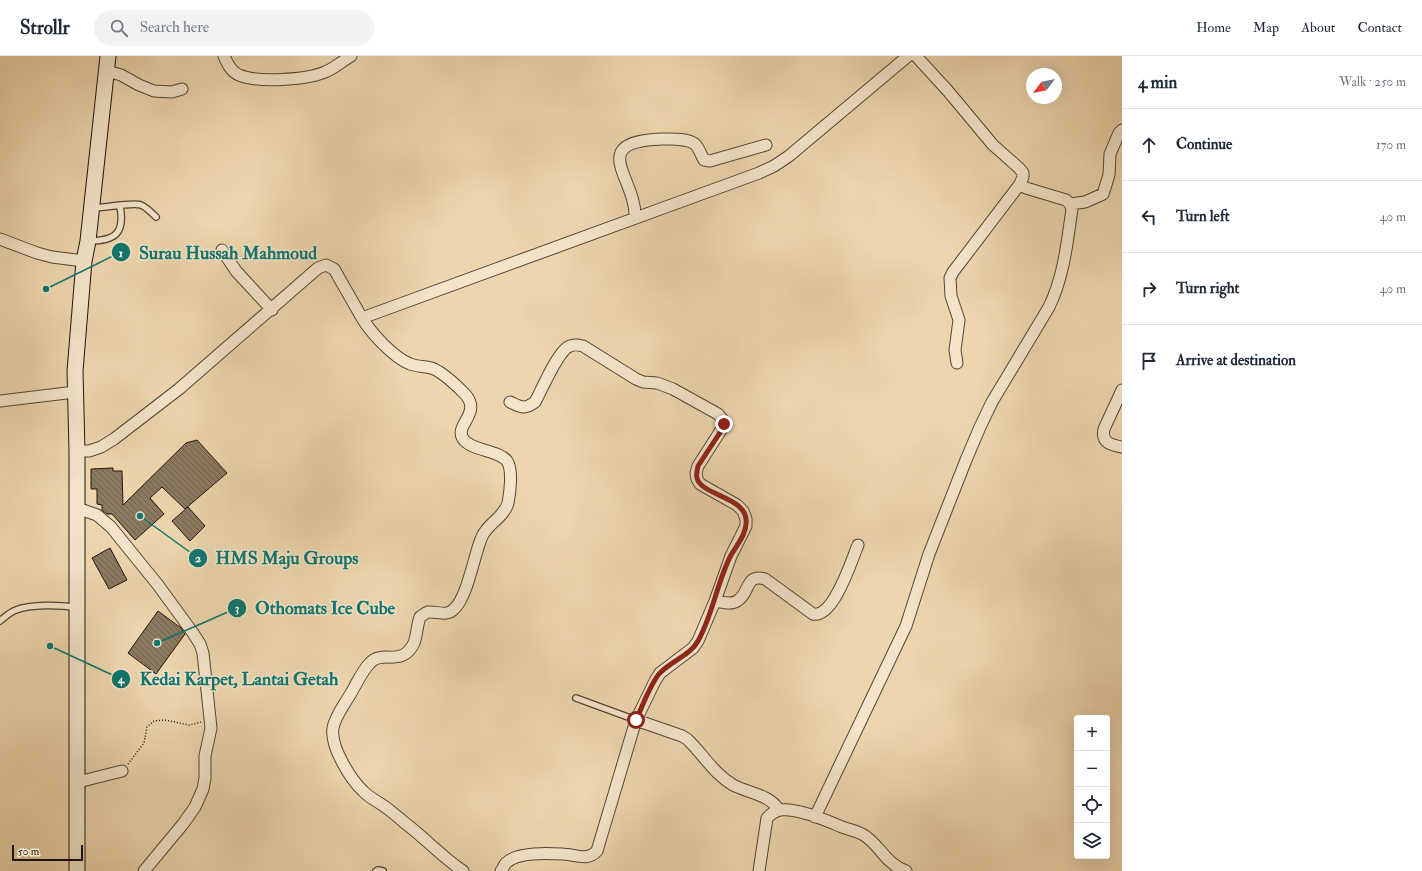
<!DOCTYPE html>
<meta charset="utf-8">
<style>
:root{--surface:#fff;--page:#f2f2f3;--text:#1f2937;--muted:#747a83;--line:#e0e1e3}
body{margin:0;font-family:"IM FELL Double Pica",serif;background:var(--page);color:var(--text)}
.controls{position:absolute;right:12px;bottom:12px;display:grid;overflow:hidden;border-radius:4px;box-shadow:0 4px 16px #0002}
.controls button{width:36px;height:36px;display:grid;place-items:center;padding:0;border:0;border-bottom:1px solid var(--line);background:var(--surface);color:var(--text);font:20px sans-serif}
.compass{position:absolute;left:1026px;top:12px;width:36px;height:36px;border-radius:50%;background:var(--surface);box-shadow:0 4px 16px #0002;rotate:238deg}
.scale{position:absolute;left:12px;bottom:10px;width:71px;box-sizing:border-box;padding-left:4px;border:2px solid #20150d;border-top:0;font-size:11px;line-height:14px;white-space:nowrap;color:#20150d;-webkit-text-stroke:3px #f3e4ca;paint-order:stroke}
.stop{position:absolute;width:12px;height:12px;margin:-9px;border:3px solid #8f2418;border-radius:50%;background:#fff}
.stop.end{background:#8f2418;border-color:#fff;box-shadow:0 1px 4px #0008}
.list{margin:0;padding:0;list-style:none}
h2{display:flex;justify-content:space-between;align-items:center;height:52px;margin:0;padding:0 16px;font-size:17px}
h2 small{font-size:13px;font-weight:400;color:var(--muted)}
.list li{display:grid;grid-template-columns:26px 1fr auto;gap:12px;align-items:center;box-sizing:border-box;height:72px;padding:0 16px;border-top:1px solid var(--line)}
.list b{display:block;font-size:15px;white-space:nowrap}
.list em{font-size:13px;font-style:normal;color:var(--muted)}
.icon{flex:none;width:22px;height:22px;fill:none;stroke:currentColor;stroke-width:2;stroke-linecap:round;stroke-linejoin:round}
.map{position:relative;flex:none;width:1122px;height:815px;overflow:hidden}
header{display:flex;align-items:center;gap:24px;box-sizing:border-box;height:56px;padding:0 20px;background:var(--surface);border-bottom:1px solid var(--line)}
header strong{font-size:19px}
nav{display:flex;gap:22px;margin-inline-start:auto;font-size:14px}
.search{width:280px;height:36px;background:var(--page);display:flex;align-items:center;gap:10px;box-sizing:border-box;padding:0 14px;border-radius:22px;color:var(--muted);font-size:15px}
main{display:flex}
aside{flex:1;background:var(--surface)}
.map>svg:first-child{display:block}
.building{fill:url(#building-back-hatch);stroke:#20150d}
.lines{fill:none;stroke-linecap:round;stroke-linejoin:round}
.lane-casing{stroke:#534535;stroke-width:8}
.street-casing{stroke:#534535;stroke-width:13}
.secondary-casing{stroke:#20150d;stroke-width:17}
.path{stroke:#20150d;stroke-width:1.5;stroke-dasharray:1 2;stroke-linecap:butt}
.lane{stroke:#f3e4ca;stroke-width:5.5}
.street{stroke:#f3e4ca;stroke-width:11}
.secondary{stroke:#f3e4ca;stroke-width:15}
.route{stroke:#8f2418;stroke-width:5}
.leader{fill:none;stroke:#0f766e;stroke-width:1.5}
.callout-dot{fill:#0f766e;stroke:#f3e4ca;stroke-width:1.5}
.mark-label{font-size:12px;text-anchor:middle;font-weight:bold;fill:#fff}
.callout-label{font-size:18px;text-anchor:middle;font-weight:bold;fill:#0f766e;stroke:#f3e4ca;stroke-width:3;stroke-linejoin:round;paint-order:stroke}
</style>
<header>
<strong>Strollr</strong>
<div class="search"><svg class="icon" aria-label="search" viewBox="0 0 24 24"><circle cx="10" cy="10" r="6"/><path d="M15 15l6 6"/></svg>Search here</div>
<nav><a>Home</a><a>Map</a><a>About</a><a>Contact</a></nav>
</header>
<main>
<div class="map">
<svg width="1122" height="815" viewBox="0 0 1122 815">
<defs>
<pattern id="building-back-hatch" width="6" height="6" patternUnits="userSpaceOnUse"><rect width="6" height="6" fill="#8b7960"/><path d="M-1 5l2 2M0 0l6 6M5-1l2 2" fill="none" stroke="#71624e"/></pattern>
</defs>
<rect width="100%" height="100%" fill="#edd5ad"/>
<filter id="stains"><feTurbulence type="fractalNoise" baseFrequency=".005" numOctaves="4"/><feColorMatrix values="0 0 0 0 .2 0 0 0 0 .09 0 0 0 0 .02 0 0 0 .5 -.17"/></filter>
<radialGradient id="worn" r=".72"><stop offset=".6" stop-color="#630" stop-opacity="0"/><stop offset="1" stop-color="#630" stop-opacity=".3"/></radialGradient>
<!-- building -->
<path class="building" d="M 197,384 L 227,417 L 185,453 L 162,431 L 150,442 L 164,458 L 135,484 L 112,458 L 107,458 L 102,454 L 102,449 L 97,448 L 97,433 L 91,433 L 91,413 L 113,412 L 113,415 L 122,415 L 123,449 L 186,387 Z
M 188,451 L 205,470 L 190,485 L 172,465 Z
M 110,492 L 127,524 L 109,533 L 92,502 Z
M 158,555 L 181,572 L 185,578 L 156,618 L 128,597 Z"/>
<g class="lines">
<defs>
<path id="lane" d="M 93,152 C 104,152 133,146 141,149 C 146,151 152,157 156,161
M 88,185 C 116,185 125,177 120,150
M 0,565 C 5,561 10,556 16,554 C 31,548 59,549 75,551
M 576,642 L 636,664
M 376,815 L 378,814 L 383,815"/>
<path id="street" d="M 224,0 C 227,7 231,16 239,19 C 257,27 306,24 325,16 C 334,13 342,5 351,0
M 107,15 L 121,19 L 139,29 L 154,35 L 172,36 L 182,33
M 1070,148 L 1085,146 L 1103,138 L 1109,119 L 1110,98 L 1119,77 L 1122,74
M 635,162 C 637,122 585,86 662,83 C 671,83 687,82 695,88 C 699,92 701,99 704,104 L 710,105 L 766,89
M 0,183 L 37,197 L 52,201 L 84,205
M 222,194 L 236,215 L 272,254
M 362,262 C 372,278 393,301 410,308 C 418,311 427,310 434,313 C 445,318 456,329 465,338 C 483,358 452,370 464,384 C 473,395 499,394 507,405 C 513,413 510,437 508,447 C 504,462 486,468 481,483 C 474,500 467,542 454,553 C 447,561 437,555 428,556 C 425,557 423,559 420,561 C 417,569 417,579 414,587 C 402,612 382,593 370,607 C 362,615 357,627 351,637 C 345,648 335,660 333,672 C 330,691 351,724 364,736 C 370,742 377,745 384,750 C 391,755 398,761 405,767 C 425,782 442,801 463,815
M 957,307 L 955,294 L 959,264 L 951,240 L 950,222 L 953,216 L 1020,128
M 1122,334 L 1104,373 C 1101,387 1111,389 1122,391
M 0,345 L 75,336
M 77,395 L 89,395 L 101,391 L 114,383 L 179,333 L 318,212 L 326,209 L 334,213 L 362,262 L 759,117 L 774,110 L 789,100 L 908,0
M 77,452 L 97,459 L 111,471 L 158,529 L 193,577 L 200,588 L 203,597 L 211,672 L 205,700 L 205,722 L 203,733 L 195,751 L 183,768 L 144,815
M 715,545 C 722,546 731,549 737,545 C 750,538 745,517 765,523 L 813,558 C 834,562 852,503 858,489
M 636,664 L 682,680 L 687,683 C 703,698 714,718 733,729 C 748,737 769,738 779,754
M 78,726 L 122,715
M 815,761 L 906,570 L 929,498 L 966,404 L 980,371 L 992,346 L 1049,251 C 1064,220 1067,187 1072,153 L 1070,148 L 1066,144 L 1026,132 L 1020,128 L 1023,121 L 1023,117 L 1019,112 L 993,89 L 948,35 L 916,0
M 501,815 C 503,813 504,809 506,807 C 517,796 547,797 562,798 C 574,798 587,806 597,795 L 636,664 L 655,625 L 660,617 L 693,592 L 698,585 L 715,545 L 731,500 L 746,470 L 746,463 L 743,455 L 737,449 L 700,428 L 697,423 L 696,417 L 698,410 L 723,371 L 723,364 L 718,358 L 673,333 L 657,327 L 643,326 L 636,323 L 583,290 C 579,289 574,288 570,290 C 558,294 542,334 535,346 C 524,354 521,351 510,346
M 759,815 L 767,762 C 771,758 774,755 780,754 C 798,752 825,764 842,771 C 848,773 856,775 862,778 C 879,787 885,808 906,815"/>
<path id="secondary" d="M 77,815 L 77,395 L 75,315 L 84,205 L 88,185 L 108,0"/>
</defs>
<!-- lane casing -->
<use href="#lane" class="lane-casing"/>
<!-- street casing -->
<use href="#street" class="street-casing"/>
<!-- secondary casing -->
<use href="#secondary" class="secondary-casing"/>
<!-- path -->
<path class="path" d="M 128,708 L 144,687 L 147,671 L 154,665 L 165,664 L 189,669 L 201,666"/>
<!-- lane -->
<use href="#lane" class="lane"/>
<!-- street -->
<use href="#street" class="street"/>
<!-- secondary -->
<use href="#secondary" class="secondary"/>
</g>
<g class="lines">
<!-- route -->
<path class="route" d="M 636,664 C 642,651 650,629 659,618 C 670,605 690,600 698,585 C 713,558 717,526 731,499 C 737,489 748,476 746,463 C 744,441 701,439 697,422 C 696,418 697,414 698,410 L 723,372 L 724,368"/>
</g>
<!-- callouts -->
<path class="leader" d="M46 233L121 196M140 460L198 502M157 587L237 552M50 590L121 623"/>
<g class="callout-dot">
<circle cx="46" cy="233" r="4"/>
<circle cx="140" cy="460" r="4"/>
<circle cx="157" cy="587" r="4"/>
<circle cx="50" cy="590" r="4"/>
<circle cx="121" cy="196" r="10"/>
<circle cx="198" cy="502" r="10"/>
<circle cx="237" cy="552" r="10"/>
<circle cx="121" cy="623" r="10"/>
</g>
<g class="mark-label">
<text x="121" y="201">1</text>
<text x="198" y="506">2</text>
<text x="237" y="556">3</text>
<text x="121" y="627">4</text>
</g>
<g class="callout-label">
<text x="228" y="203">Surau Hussah Mahmoud</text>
<text x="287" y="508">HMS Maju Groups</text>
<text x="325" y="558">Othomats Ice Cube</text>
<text x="239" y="629">Kedai Karpet, Lantai Getah</text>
</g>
<rect width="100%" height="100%" filter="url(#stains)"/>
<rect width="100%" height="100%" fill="url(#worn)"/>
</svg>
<div class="controls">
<button>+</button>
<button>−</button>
<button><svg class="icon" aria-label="locate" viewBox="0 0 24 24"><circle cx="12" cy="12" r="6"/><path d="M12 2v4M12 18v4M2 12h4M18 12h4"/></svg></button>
<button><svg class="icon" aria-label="layers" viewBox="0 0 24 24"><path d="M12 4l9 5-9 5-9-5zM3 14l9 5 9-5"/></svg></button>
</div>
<svg class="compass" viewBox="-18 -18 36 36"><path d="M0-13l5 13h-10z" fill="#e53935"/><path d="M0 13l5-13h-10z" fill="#747a83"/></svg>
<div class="scale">50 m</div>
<div class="stop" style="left:636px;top:664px"></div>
<div class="stop end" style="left:724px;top:368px"></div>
</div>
<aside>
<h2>4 min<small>Walk · 250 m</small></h2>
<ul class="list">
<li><svg class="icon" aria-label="ahead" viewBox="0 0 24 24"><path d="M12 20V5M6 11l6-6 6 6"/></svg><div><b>Continue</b></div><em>170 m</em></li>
<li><svg class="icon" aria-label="left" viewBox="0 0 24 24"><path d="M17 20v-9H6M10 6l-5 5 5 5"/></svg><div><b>Turn left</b></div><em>40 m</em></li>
<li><svg class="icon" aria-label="right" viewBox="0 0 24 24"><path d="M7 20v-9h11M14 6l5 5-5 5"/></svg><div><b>Turn right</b></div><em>40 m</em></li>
<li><svg class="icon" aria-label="arrive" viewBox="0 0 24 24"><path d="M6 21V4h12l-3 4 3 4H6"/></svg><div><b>Arrive at destination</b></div></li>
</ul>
</aside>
</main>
